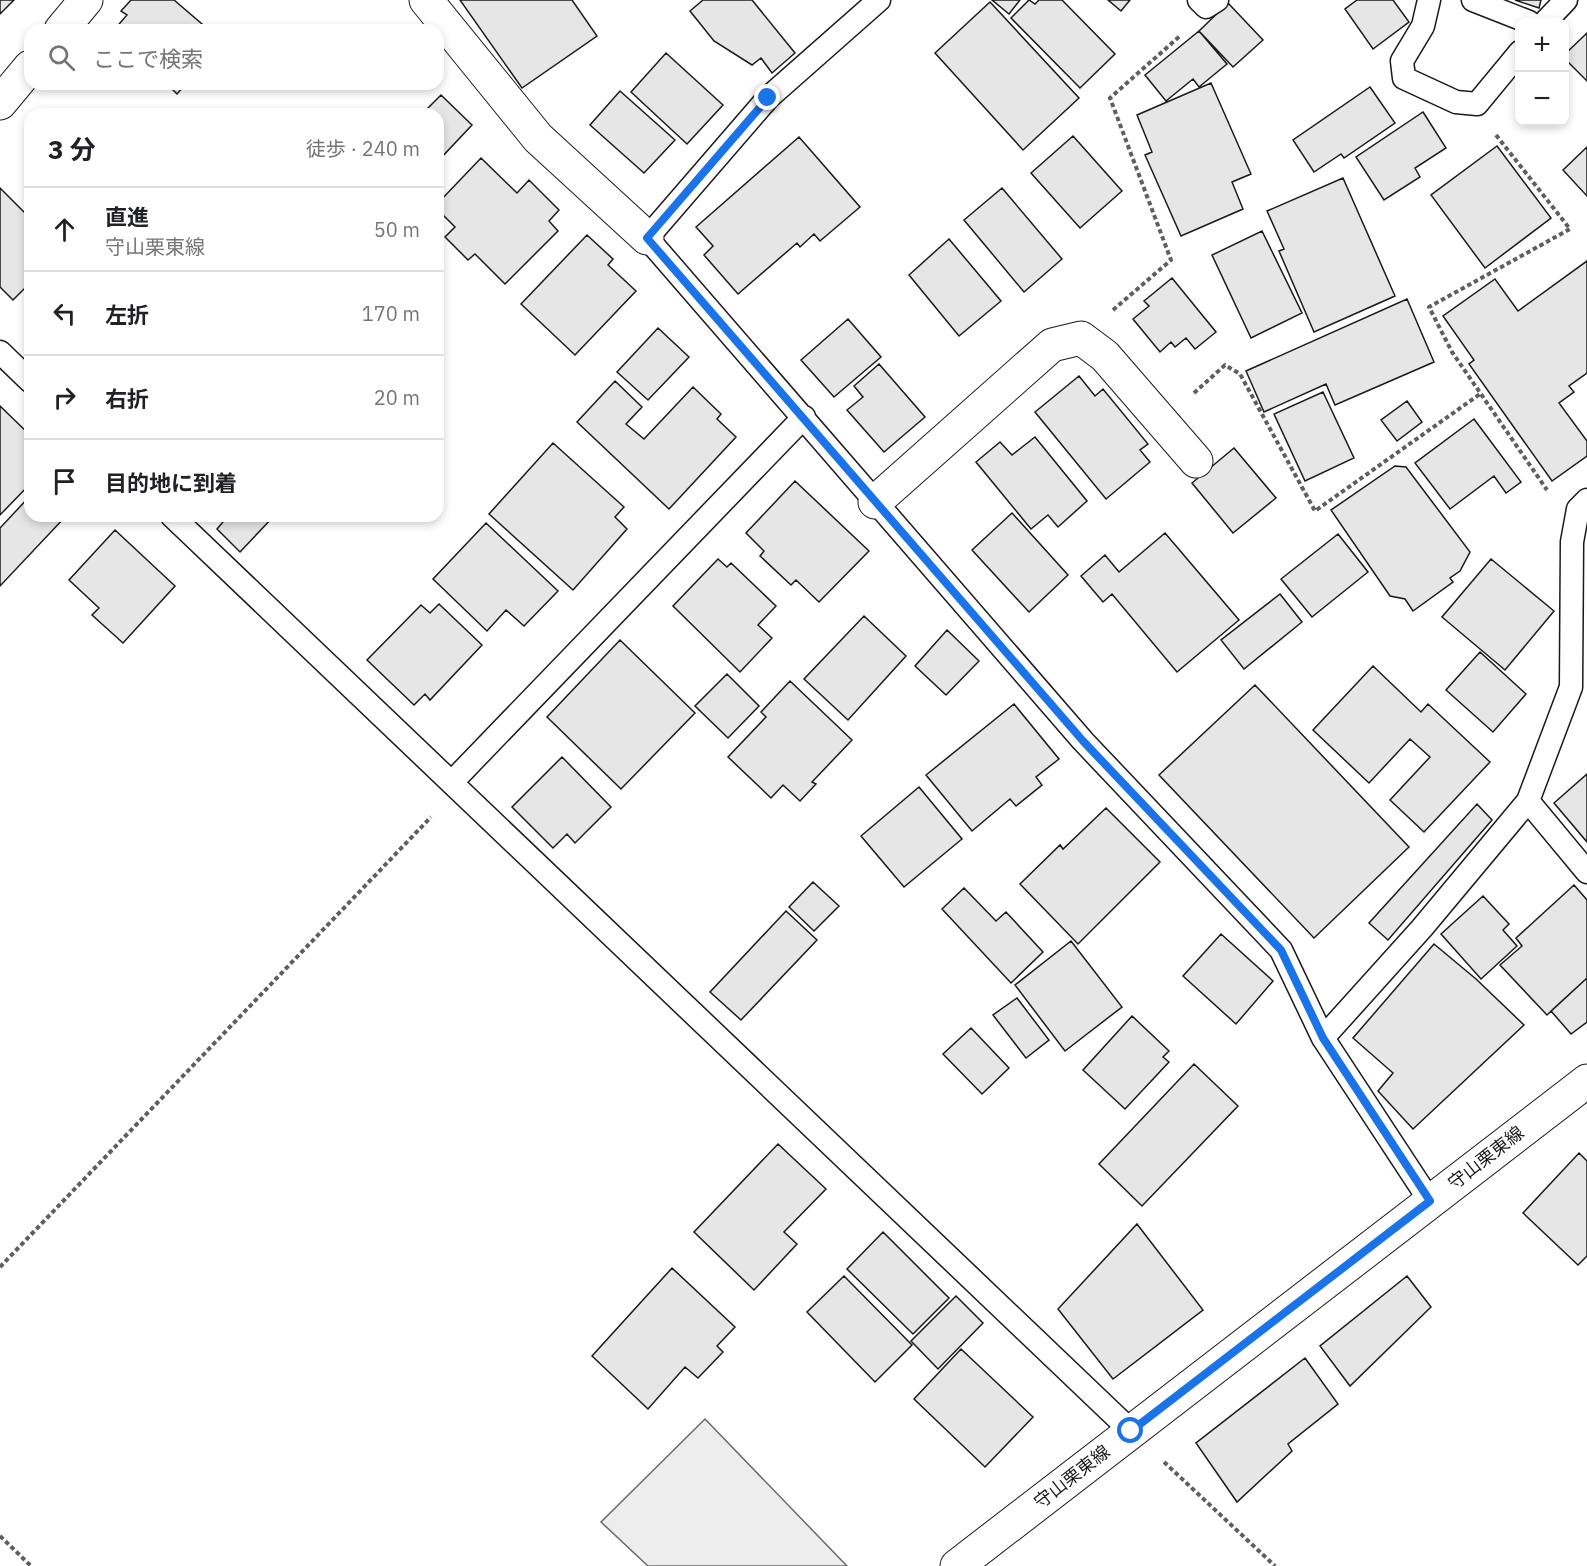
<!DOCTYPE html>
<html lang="ja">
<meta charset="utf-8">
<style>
:root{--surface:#fff;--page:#f6f6f6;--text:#202124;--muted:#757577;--line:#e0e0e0}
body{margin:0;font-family:"IBM Plex Sans","Noto Sans JP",sans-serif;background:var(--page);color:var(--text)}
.controls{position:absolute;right:18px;top:18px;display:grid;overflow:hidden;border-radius:12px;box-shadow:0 3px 9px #0003}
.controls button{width:54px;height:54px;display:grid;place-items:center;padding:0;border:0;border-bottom:2px solid var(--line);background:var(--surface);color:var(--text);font:30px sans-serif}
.stop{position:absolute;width:18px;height:18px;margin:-14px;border:4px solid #1a73e8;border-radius:50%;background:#fff}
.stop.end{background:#1a73e8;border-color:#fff;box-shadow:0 2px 6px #0008}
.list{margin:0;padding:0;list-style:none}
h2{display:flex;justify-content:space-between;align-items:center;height:78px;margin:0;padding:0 24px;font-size:26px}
h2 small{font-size:20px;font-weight:400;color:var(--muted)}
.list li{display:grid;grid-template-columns:39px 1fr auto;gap:18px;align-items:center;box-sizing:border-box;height:84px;padding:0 24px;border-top:2px solid var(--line)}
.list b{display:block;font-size:22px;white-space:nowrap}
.list p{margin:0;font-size:20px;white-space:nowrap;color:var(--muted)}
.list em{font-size:20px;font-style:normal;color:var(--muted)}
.icon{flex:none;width:33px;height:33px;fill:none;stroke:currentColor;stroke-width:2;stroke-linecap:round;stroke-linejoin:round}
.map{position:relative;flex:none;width:1587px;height:1566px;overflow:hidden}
.search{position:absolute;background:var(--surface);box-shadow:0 3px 9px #0003;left:24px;top:24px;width:420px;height:66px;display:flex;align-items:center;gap:15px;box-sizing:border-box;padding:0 21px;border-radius:18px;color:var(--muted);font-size:22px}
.panel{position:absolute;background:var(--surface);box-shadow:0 3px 9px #0003;left:24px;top:108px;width:420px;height:414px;border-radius:18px}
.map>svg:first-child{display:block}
.parking{fill:#ededed;stroke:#6a6a6a;stroke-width:1.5}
.building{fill:#e6e6e6;stroke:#1a1a1a;stroke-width:1.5}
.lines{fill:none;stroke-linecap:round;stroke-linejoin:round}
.service-casing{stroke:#1a1a1a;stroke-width:25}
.minor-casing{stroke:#1a1a1a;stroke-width:35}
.primary-casing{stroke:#1a1a1a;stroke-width:35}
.path{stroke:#5f5f5f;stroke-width:4;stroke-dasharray:4.5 3;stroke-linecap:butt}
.service{stroke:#fff;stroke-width:22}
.minor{stroke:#fff;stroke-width:33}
.primary{stroke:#fff;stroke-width:33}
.route{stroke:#1a73e8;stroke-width:8}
.labels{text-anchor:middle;stroke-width:4.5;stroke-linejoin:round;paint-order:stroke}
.street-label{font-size:18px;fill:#1a1a1a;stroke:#fff}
</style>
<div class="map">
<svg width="1587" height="1566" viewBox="0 0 1587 1566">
<rect width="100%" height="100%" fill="#fff"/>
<!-- parking -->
<path class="parking" d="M 705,1419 L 847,1566 L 648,1566 L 601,1522 Z"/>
<!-- building -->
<path class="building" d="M 0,0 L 14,0 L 0,14 Z
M 131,0 L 174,0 L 209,30 L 114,30 L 127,15 L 121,11 Z
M 460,0 L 572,0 L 597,36 L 522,88 Z
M 703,0 L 752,0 L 795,53 L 772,73 L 761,58 L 752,65 L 714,41 L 690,11 Z
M 992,0 L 1020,0 L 1009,14 Z
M 1029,0 L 1035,4 L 1039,0 L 1062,0 L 1115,54 L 1080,88 L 1011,18 Z
M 1108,0 L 1130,0 L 1121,11 Z
M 1357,0 L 1393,0 L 1409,22 L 1373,49 L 1345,9 Z
M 1515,0 L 1541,0 L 1539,8 Z
M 990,2 L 1079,98 L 1023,150 L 935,53 Z
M 1228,3 L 1263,40 L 1233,67 L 1199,31 Z
M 1199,31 L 1227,64 L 1199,87 L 1193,79 L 1166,101 L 1145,75 Z
M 1587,33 L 1587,81 L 1564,58 L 1564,55 Z
M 666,53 L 723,105 L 687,144 L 631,92 Z
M 1211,83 L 1251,174 L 1232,182 L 1243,209 L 1181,236 L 1145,155 L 1152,152 L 1137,115 Z
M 167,84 L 186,84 L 177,94 Z
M 1370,87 L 1395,123 L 1344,158 L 1341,154 L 1314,172 L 1293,140 Z
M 620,91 L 675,140 L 644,173 L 590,125 Z
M 441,95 L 472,125 L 438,161 L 438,114 L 422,114 Z
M 1423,112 L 1446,148 L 1415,168 L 1420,177 L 1384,200 L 1356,157 Z
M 1073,136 L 1122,191 L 1080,228 L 1031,173 Z
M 799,137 L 860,207 L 820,241 L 814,234 L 800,247 L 797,243 L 738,294 L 704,255 L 713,246 L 696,227 Z
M 1497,146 L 1551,218 L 1485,268 L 1431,195 Z
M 1587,147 L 1587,196 L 1563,170 Z
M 481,158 L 517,193 L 529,180 L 559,210 L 549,221 L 558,231 L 505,284 L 475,254 L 468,260 L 445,237 L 455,227 L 438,210 L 438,203 Z
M 1343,178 L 1395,296 L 1314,332 L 1279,251 L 1284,249 L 1267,211 Z
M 0,188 L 30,218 L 30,283 L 13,300 L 0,287 Z
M 1002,188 L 1062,259 L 1024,292 L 964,220 Z
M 1262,231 L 1302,313 L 1251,338 L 1212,255 Z
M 587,235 L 613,259 L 608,265 L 636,291 L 575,355 L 521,304 Z
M 949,239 L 1001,301 L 959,336 L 909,275 Z
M 1587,261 L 1587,373 L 1569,386 L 1574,392 L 1559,403 L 1587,441 L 1587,456 L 1552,481 L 1469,364 L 1474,360 L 1443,316 L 1495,279 L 1518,311 Z
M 1172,278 L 1216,332 L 1195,349 L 1186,338 L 1175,347 L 1171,342 L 1160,352 L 1133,319 L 1149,306 L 1144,301 Z
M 1407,299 L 1434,362 L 1335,405 L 1326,384 L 1264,412 L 1246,371 Z
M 848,319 L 881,357 L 834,397 L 801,360 Z
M 658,328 L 689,357 L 648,400 L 617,372 Z
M 879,364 L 925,417 L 884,452 L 847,410 L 863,397 L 854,386 Z
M 1079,376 L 1095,396 L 1103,389 L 1148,444 L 1140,450 L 1150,462 L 1106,499 L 1035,412 Z
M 615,381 L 642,407 L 626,424 L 644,439 L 693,387 L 721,414 L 717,419 L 736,437 L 669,509 L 577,422 Z
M 1323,392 L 1354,458 L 1305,481 L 1274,414 Z
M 1407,401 L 1422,422 L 1397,441 L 1381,420 Z
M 0,406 L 30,435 L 30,484 L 0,515 Z
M 1474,419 L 1521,482 L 1506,493 L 1494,476 L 1450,509 L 1415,463 Z
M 1035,437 L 1087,501 L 1058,527 L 1048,515 L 1031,529 L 976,462 L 1000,442 L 1012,455 Z
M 553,443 L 624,507 L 615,517 L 627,529 L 573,590 L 489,514 Z
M 1234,448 L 1276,498 L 1233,533 L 1192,483 Z
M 1395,466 L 1406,467 L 1470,552 L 1460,571 L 1450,578 L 1453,582 L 1413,611 L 1405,599 L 1390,596 L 1331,510 Z
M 795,481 L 869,551 L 819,602 L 796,580 L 791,585 L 760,556 L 764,551 L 746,533 Z
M 30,496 L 30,516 L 66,516 L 0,586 L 0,528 Z
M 1012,513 L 1068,575 L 1029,612 L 972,550 Z
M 228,516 L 274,516 L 240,552 L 217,529 Z
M 486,523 L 558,591 L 524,626 L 506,610 L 487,631 L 433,579 Z
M 115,530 L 175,586 L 123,643 L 92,615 L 99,608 L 69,580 Z
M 1165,533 L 1239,620 L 1177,672 L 1112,594 L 1103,602 L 1081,576 L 1105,555 L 1119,572 Z
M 1338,534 L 1368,572 L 1312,617 L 1281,579 Z
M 718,559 L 727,567 L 731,563 L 776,606 L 758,625 L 772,638 L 740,672 L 673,606 Z
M 1491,559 L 1554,611 L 1505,670 L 1442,617 Z
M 1280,594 L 1302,622 L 1244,669 L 1221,640 Z
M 439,604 L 482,645 L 430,700 L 425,694 L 414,705 L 367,660 L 421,605 L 430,613 Z
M 864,616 L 906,656 L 848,720 L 804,679 Z
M 947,630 L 979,661 L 946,695 L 915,666 Z
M 620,640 L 695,713 L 621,789 L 547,717 Z
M 1480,652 L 1526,694 L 1493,732 L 1446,690 Z
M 1373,666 L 1421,712 L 1428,704 L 1490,762 L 1424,832 L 1390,800 L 1430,757 L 1410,739 L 1369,783 L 1313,730 Z
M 727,674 L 759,706 L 728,738 L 695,706 Z
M 790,681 L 852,740 L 812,782 L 816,784 L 800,801 L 783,785 L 771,798 L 728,757 L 766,717 L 761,712 Z
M 1255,685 L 1409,847 L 1314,938 L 1159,775 Z
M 1014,704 L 1059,759 L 1036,777 L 1042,785 L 1016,806 L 1010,799 L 972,831 L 926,775 Z
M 562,757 L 611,807 L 575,843 L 567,834 L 553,848 L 512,807 Z
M 1587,774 L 1587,842 L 1554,803 Z
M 919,787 L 962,839 L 904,887 L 861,836 Z
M 1477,804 L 1492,820 L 1388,940 L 1369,923 Z
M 1106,808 L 1160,862 L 1078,944 L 1020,884 L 1060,845 L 1063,849 Z
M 813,882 L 839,906 L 814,931 L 789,907 Z
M 1574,885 L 1587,900 L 1587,978 L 1547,1015 L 1500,965 L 1522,946 L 1516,938 Z
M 964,888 L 996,921 L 1006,912 L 1043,952 L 1011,983 L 942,909 Z
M 1483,896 L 1509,924 L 1503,930 L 1517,946 L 1481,979 L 1441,934 Z
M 786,911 L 817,940 L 741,1020 L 710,992 Z
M 1221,934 L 1273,981 L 1236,1024 L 1183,976 Z
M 1071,941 L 1122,1007 L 1065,1051 L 1015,985 Z
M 1434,944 L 1476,979 L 1524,1025 L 1413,1129 L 1378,1091 L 1393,1073 L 1353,1038 Z
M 1587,978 L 1587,1022 L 1571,1034 L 1551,1011 Z
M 1017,998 L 1049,1040 L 1026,1058 L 993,1015 Z
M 1132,1016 L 1169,1051 L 1163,1057 L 1169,1062 L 1125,1109 L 1083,1070 Z
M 971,1028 L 1009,1068 L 982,1094 L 943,1054 Z
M 1194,1064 L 1238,1106 L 1142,1206 L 1099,1164 Z
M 778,1144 L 826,1189 L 784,1232 L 797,1244 L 754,1290 L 694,1232 Z
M 1579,1153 L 1587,1161 L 1587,1256 L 1578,1265 L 1523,1213 Z
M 1137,1224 L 1203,1310 L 1113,1379 L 1058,1309 Z
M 883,1232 L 949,1298 L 913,1334 L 847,1269 Z
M 672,1268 L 735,1327 L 717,1346 L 723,1352 L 698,1378 L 685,1367 L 648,1409 L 592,1356 Z
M 844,1276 L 912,1345 L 875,1382 L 807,1312 Z
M 1407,1276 L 1431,1307 L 1350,1386 L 1320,1346 Z
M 956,1296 L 983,1323 L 938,1369 L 911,1341 Z
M 961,1349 L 1033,1417 L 985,1467 L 914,1399 Z
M 1305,1358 L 1338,1404 L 1288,1444 L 1292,1451 L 1237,1502 L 1196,1443 Z"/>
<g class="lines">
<defs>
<path id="service" d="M 879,0 L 768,98 L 647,238 L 1083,741 L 1281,950 L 1323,1038 L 1430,1201
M 1199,0 L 1206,7 L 1217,0
M 1429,0 L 1423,26 L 1402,61 L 1404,78 L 1456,102 L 1477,104 L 1520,52
M 1473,0 L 1529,22
M 1545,22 L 1566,0
M 0,352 L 30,381
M 172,516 L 1131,1431
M 452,782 L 804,417
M 1528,801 L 1587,872
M 1323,1038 L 1422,928 L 1528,801 L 1571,687 L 1572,542 L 1578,509 L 1587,500"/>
<path id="minor" d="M 426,0 L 538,138 L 647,238
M 61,30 L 86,0
M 0,103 L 30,67
M 875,502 L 1052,345 L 1081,338 L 1105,356 L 1196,461"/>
<path id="primary" d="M 957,1566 L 1587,1081"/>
</defs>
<!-- service casing -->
<use href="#service" class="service-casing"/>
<!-- minor casing -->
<use href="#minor" class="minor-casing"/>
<!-- primary casing -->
<use href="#primary" class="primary-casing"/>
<!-- path -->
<path class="path" d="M 1496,135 L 1570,229 L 1429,307 L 1452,352 L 1547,490
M 1113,310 L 1171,260 L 1110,98 L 1181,35
M 1194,393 L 1225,365 L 1240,374 L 1315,511 L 1480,394
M 0,1267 L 431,817
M 1164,1462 L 1275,1566
M 0,1536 L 31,1566"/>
<!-- service -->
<use href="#service" class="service"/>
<!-- minor -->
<use href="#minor" class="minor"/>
<!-- primary -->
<use href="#primary" class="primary"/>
</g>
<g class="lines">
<!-- route -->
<path class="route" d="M 768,98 L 647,238 L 1083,741 L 1281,950 L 1323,1038 L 1430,1201 L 1131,1431"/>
</g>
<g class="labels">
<!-- street labels -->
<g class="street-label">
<text transform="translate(1486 1158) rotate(-38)" y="6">守山栗東線</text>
<text transform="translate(1072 1477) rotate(-38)" y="6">守山栗東線</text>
</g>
</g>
</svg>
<div class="controls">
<button>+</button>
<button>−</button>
</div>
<div class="stop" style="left:1131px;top:1431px"></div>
<div class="stop end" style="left:768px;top:98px"></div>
<div class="search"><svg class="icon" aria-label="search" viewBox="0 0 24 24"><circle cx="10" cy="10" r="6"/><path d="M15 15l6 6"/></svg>ここで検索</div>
<section class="panel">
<h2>3 分<small>徒歩 · 240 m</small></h2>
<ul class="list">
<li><svg class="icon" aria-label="ahead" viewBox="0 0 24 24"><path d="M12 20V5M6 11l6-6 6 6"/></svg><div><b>直進</b><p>守山栗東線</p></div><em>50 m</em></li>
<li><svg class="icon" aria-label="left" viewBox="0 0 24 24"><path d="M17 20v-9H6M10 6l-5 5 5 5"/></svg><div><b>左折</b></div><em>170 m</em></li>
<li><svg class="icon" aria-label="right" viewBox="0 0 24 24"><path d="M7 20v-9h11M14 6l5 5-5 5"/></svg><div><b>右折</b></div><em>20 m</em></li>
<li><svg class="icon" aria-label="arrive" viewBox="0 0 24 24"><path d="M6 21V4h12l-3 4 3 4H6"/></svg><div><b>目的地に到着</b></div></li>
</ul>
</section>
</div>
